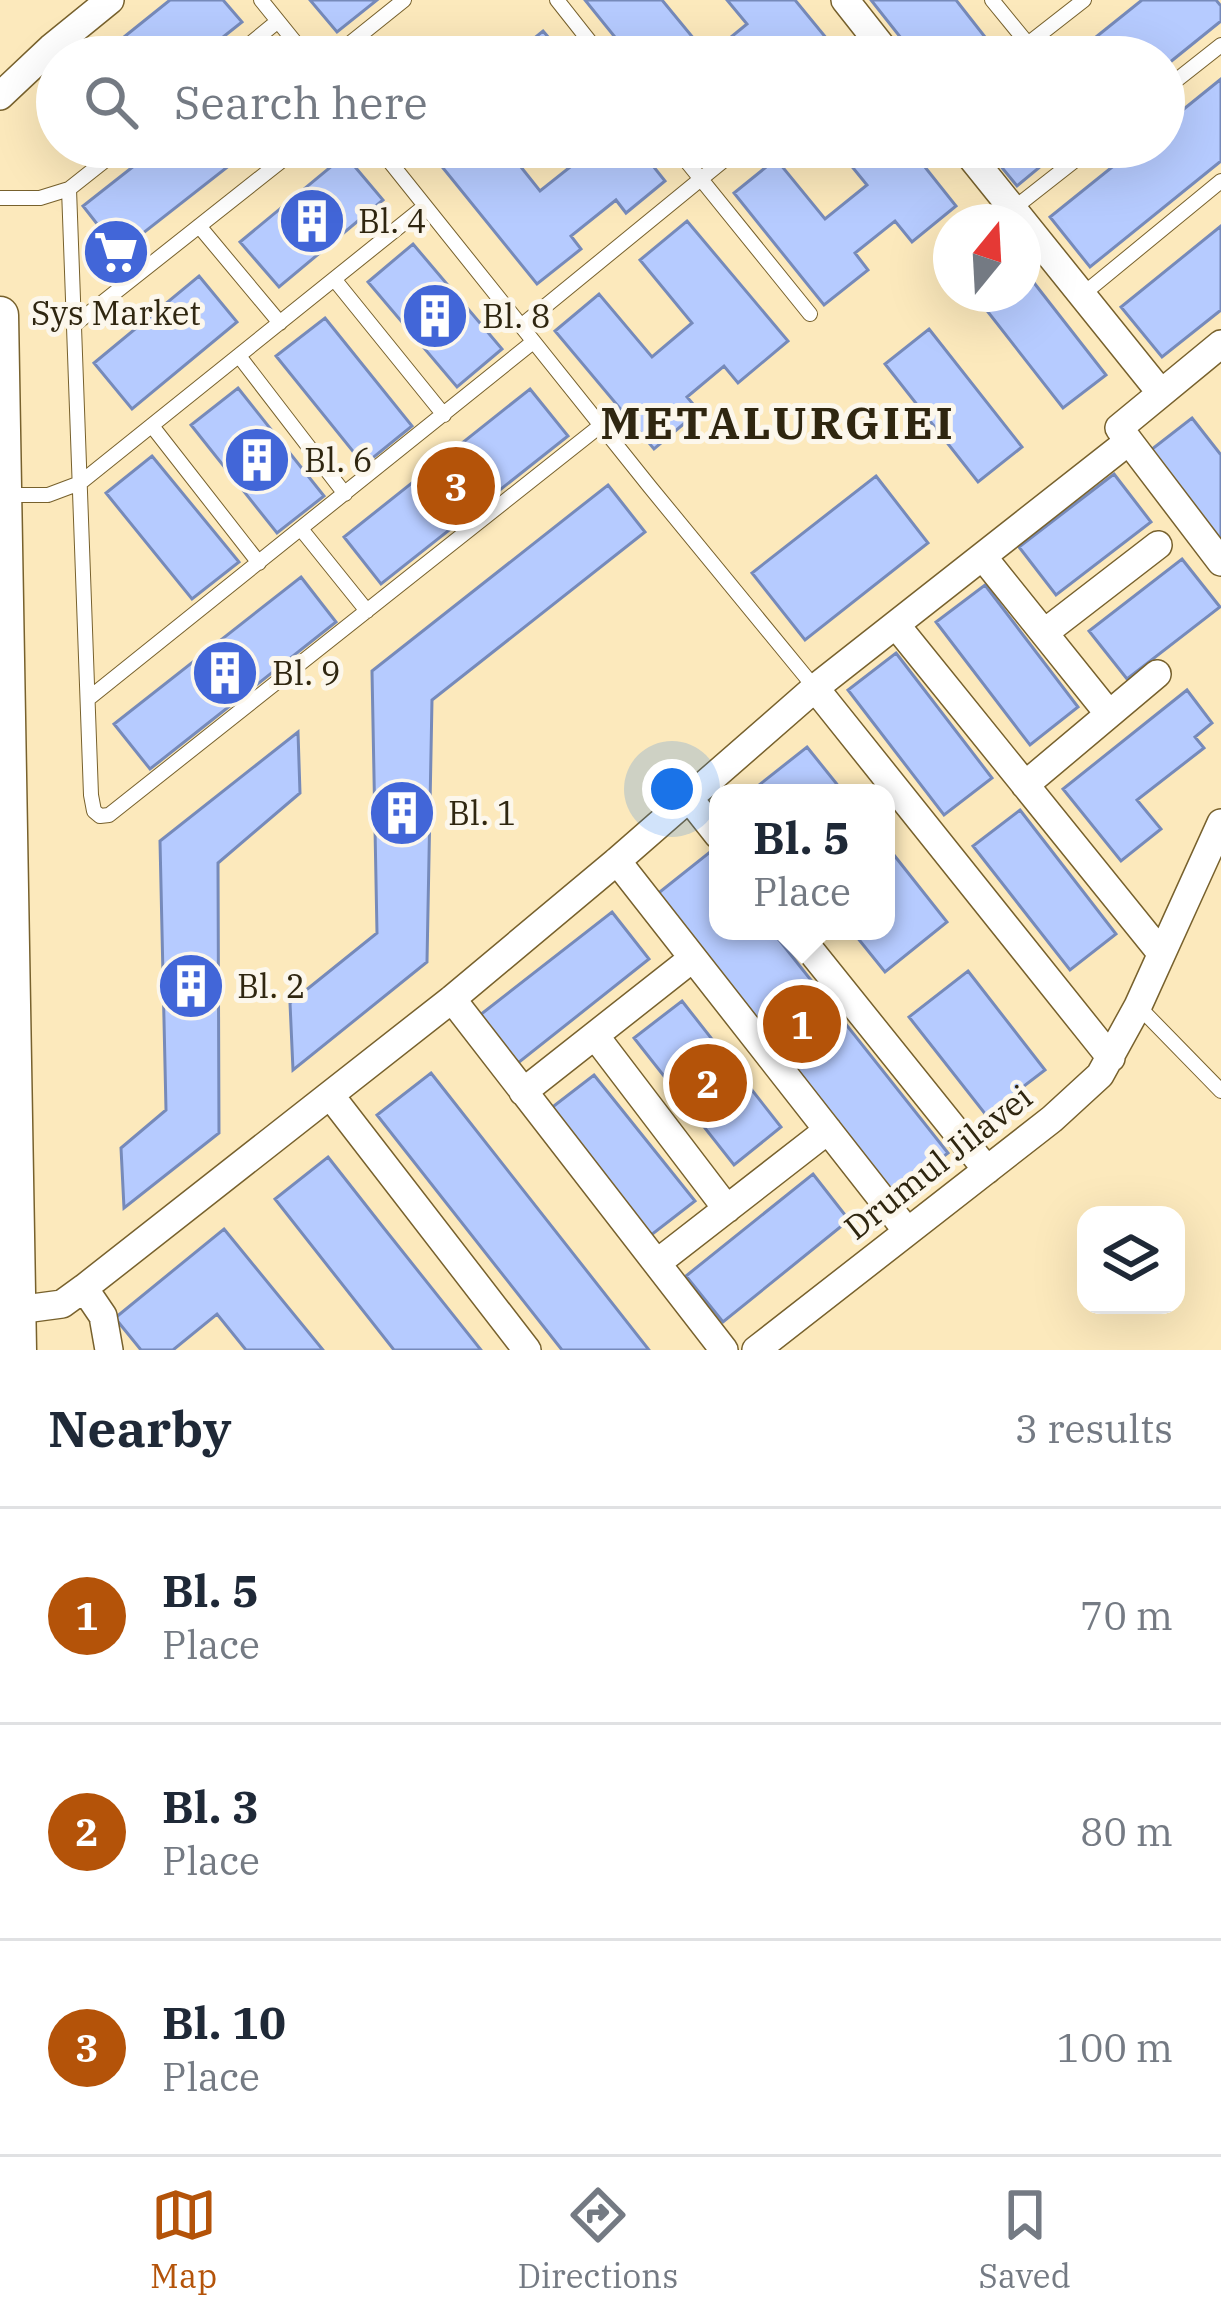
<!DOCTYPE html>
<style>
:root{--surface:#fff;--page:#f6f6f7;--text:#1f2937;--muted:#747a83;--line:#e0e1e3;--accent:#b45309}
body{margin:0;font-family:"IBM Plex Serif",serif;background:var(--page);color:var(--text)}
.controls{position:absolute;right:36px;bottom:36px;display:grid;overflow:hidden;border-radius:24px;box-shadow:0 12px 48px #0002}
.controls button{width:108px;height:108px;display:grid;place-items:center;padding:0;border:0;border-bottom:3px solid var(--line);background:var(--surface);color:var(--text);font:60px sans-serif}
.compass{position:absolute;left:933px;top:204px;width:108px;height:108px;border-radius:50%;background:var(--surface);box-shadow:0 12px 48px #0002;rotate:18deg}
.you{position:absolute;left:672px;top:789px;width:42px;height:42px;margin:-30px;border:9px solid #fff;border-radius:50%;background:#1a73e8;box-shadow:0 0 0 18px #1a73e833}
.badge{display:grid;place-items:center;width:78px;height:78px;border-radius:50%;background:var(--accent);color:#fff;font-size:39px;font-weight:700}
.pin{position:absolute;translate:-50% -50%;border:6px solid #fff;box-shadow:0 3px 12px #0006}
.popup{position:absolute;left:709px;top:784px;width:186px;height:156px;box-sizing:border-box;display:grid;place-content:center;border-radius:24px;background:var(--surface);filter:drop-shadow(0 3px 9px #0005);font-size:39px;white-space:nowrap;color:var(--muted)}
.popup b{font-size:45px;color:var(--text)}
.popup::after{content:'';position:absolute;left:50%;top:100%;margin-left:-24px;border:24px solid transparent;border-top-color:var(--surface)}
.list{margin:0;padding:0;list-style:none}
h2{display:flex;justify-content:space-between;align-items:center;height:156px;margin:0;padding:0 48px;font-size:51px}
h2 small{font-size:39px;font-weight:400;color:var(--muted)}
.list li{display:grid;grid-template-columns:78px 1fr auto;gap:36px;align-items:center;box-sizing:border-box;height:216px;padding:0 48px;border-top:3px solid var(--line)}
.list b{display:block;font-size:45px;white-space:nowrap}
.list p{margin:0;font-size:39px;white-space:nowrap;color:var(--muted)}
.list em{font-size:39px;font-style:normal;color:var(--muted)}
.icon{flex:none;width:66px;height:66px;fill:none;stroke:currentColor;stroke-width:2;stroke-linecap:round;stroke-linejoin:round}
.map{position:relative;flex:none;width:1221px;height:1350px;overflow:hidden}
.search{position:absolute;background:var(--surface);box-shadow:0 12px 48px #0002;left:36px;right:36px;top:36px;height:132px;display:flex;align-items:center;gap:30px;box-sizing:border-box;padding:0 42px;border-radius:66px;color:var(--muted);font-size:45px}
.sheet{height:804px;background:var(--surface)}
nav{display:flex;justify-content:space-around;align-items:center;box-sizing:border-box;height:168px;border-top:3px solid var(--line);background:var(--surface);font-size:33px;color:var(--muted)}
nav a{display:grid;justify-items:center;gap:6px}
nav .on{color:var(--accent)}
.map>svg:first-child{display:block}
.building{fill:#b6cbff;stroke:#768aba;stroke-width:3}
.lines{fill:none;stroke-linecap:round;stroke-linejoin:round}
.service-casing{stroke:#77612d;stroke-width:16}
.minor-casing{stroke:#77612d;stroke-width:30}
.secondary-casing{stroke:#77612d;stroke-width:39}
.service{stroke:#fff;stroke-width:14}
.minor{stroke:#fff;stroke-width:27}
.secondary{stroke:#fff;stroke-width:36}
.labels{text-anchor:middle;stroke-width:10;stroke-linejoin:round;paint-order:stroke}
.poi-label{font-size:33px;fill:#2f2610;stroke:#fcf7ec;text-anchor:start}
.street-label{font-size:33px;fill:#2f2610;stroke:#fcf7ec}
.district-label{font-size:45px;font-weight:bold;letter-spacing:3px;fill:#2f2610;stroke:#fcf7ec}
</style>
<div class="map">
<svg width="1221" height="1350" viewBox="0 0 1221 1350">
<rect width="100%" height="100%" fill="#fce9bc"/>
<!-- building -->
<path class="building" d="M 170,0 L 223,0 L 242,22 L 198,57 L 99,57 Z
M 310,0 L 377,0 L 337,32 Z
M 585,0 L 662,0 L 708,56 L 747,24 L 727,0 L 795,0 L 832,45 L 818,57 L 631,57 Z
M 871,0 L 956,0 L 996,51 L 988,57 L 916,57 Z
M 1142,0 L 1216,0 L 1221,6 L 1221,21 L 1164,67 L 1164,57 L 1071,57 Z
M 543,31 L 565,57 L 511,57 Z
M 1221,79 L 1221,161 L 1090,267 L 1050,217 L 1137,147 L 1164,147 L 1164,125 Z
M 158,147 L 253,147 L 119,252 L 83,206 Z
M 426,147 L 505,147 L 540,191 L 579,160 L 569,147 L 638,147 L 665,181 L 626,213 L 616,200 L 571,236 L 581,249 L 537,284 Z
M 836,147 L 909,147 L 956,206 L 912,242 L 895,221 L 855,253 L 868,270 L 824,305 L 734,193 L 776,159 L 825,219 L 867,185 Z
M 985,147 L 1064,147 L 1017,186 Z
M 345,155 L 383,200 L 279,287 L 240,242 Z
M 687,221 L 788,341 L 738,383 L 724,366 L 687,397 L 699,411 L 654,449 L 555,331 L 599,294 L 652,357 L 692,323 L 640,260 Z
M 1221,226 L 1221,310 L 1162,357 L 1121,307 Z
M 413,244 L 502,349 L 457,387 L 368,282 Z
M 1024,270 L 1106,375 L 1063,408 L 981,303 L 993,294 L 1023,294 Z
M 199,276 L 237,322 L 132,409 L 94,363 Z
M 325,318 L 412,426 L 364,465 L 276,356 Z
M 929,329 L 1022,447 L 978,482 L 885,364 Z
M 238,388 L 324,496 L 277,533 L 191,425 Z
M 530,389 L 568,436 L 381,584 L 344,537 Z
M 1192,418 L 1221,455 L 1221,547 L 1147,453 Z
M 152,456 L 239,562 L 192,599 L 106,493 Z
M 1114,474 L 1151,522 L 1056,595 L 1019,547 Z
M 876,476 L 928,543 L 805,640 L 752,573 Z
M 608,485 L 645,532 L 432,700 L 427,962 L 293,1070 L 290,1003 L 377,933 L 372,671 Z
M 1182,559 L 1220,607 L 1127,679 L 1089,631 Z
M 301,577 L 336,622 L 150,769 L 114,724 Z
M 985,585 L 1078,707 L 1030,745 L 936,622 Z
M 896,653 L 992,778 L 944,815 L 848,690 Z
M 1187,690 L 1212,723 L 1195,737 L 1204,748 L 1137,800 L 1161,829 L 1121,861 L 1063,789 Z
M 298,732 L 300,793 L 218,863 L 219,1133 L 124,1208 L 121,1148 L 166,1110 L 160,841 Z
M 807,747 L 844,793 L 749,793 Z
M 1020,810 L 1116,934 L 1070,970 L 973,846 Z
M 886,845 L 947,922 L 885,972 L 852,931 L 886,931 Z
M 710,852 L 718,862 L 718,931 L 772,931 L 948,1153 L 894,1195 L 656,895 Z
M 612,912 L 649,959 L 518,1063 L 480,1015 Z
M 968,971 L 1045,1070 L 986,1115 L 909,1017 Z
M 682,1001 L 781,1127 L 734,1165 L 634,1038 Z
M 431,1073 L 649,1350 L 562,1350 L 377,1115 Z
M 594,1075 L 695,1201 L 646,1239 L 546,1112 Z
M 328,1157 L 383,1227 L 481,1350 L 394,1350 L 275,1199 Z
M 813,1174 L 849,1220 L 723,1322 L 686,1276 Z
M 224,1229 L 323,1350 L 246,1350 L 217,1314 L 173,1350 L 141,1350 L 115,1318 Z"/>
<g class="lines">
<defs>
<path id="service" d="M 261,0 L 307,57
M 557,0 L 602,57
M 992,0 L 1028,44
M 234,57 L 278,21
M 333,57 L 404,0
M 851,57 L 875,37
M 1011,57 L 1084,0
M 1164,90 L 1221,45
M 378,147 L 650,487 L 815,688
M 675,147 L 810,314
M 69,189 L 91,795 L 94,811 L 100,816 L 109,815 L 600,426
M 0,198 L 40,198 L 69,189 L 122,147
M 1013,209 L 1092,147
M 199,226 L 280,323
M 334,279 L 444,415
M 1082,295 L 1221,181
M 74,325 L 299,147
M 521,326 L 740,147
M 239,356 L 345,494
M 152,426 L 259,563
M 8,495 L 48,495 L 80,483 L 425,206
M 301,529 L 367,611
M 88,699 L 533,342
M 1138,1006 L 1221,1091"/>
<path id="minor" d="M 845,0 L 890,57
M 0,96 L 51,48 L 110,0
M 963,147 L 1161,393
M 1221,344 L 1119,428 L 1221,562
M 983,557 L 1109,714
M 896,625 L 1161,953
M 1044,633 L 1158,545
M 1025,785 L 1157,674
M 688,797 L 718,835
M 617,861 L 907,1231
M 795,931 L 987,1170
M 452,999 L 724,1350
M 596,1037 L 727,1209
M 1111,1058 L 815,688 L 1129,441
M 523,1092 L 693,958
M 330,1095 L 527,1350
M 657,1263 L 828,1130
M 84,1288 L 103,1316 L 109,1350
M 17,1310 L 62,1304 L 84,1288 L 452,999 L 617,861 L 815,688
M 756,1350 L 1052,1119 L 1100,1075 L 1138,1006 L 1221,823"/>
<path id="secondary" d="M 0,315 L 18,1350"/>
</defs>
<!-- service casing -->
<use href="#service" class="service-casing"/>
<!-- minor casing -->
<use href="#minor" class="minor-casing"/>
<!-- secondary casing -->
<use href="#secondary" class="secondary-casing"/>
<!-- service -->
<use href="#service" class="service"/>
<!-- minor -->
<use href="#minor" class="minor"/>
<!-- secondary -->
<use href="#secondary" class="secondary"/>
</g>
<!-- icons -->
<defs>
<symbol id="building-disc" viewBox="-11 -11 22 22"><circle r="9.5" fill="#4266d8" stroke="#fcf7ec"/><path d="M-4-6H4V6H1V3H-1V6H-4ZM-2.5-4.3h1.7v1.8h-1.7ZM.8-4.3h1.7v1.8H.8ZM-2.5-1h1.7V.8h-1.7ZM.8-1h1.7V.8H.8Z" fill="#fff"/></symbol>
<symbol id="supermarket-disc" viewBox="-11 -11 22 22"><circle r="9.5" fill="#4266d8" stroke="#fcf7ec"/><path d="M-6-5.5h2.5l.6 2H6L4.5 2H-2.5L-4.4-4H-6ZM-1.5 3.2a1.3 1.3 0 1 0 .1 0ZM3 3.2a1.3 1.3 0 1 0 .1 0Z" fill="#fff"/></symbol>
</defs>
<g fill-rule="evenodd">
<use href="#building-disc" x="274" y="183" width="76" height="76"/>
<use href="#supermarket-disc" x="78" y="214" width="76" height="76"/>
<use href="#building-disc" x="397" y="278" width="76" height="76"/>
<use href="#building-disc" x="219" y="422" width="76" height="76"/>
<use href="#building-disc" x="187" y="635" width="76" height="76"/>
<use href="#building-disc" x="364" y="775" width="76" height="76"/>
<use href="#building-disc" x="153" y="948" width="76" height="76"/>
</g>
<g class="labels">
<!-- poi labels -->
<g class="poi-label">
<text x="358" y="233">Bl. 4</text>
<text x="116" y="325" text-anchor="middle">Sys Market</text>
<text x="482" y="328">Bl. 8</text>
<text x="304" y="472">Bl. 6</text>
<text x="272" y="685">Bl. 9</text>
<text x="448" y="825">Bl. 1</text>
<text x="237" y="998">Bl. 2</text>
</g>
<!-- street labels -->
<g class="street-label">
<text transform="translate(938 1162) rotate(-38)" y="12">Drumul Jilavei</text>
</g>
<!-- district labels -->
<g class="district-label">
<text x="778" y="439">METALURGIEI</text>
</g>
</g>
</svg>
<div class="controls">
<button><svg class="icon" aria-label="layers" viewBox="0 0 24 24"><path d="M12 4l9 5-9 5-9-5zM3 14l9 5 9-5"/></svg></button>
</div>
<svg class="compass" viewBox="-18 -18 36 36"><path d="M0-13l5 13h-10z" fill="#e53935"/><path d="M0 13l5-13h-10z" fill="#747a83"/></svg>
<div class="you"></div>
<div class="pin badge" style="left:802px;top:1024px">1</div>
<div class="popup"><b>Bl. 5</b>Place</div>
<div class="pin badge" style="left:708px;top:1083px">2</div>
<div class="pin badge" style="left:456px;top:486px">3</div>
<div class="search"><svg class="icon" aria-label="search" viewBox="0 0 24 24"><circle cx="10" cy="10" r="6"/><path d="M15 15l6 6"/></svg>Search here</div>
</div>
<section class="sheet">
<h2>Nearby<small>3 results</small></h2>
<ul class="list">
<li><span class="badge">1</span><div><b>Bl. 5</b><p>Place</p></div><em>70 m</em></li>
<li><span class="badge">2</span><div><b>Bl. 3</b><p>Place</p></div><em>80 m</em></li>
<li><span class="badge">3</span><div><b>Bl. 10</b><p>Place</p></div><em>100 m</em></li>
</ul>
</section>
<nav>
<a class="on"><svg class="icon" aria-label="map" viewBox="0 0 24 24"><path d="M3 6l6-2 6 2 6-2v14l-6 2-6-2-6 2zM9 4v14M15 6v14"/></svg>Map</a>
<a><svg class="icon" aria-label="directions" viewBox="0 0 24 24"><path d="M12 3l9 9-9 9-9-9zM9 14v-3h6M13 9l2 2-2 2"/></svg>Directions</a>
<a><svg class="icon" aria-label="saved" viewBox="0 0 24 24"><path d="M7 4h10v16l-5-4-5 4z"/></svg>Saved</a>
</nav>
